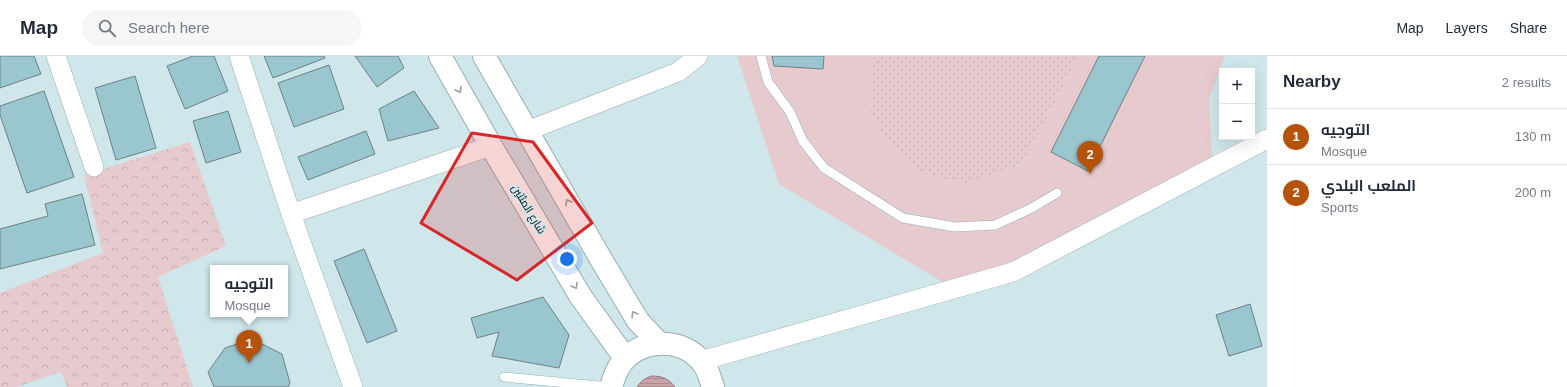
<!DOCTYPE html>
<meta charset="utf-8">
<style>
:root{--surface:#fff;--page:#f6f6f7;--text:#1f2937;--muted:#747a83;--line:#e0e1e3;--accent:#b45309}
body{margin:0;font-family:Helvetica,Cairo,sans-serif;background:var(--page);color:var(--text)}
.controls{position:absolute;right:12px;top:12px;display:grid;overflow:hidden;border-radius:0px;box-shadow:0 4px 16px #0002}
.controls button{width:36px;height:36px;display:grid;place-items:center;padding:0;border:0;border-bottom:1px solid var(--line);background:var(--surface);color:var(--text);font:20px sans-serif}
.you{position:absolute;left:567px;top:203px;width:14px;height:14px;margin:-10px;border:3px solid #fff;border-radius:50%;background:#1a73e8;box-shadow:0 0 0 6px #1a73e833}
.badge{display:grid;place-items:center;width:26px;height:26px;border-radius:50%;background:var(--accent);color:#fff;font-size:13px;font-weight:700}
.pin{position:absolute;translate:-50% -33px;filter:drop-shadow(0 1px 2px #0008)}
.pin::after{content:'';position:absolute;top:21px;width:14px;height:12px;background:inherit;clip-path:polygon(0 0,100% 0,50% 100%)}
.popup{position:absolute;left:210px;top:209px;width:78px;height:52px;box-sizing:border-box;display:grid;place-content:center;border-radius:0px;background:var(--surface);filter:drop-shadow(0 1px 3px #0005);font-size:13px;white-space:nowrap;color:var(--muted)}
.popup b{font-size:15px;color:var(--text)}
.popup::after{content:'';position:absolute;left:50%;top:100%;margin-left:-8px;border:8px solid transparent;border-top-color:var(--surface)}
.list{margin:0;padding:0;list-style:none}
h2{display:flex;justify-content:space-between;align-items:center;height:52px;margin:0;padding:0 16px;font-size:17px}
h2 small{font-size:13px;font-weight:400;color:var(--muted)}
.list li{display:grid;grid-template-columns:26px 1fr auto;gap:12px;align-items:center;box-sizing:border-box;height:56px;padding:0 16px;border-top:1px solid var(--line)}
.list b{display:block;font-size:15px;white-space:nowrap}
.list p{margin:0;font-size:13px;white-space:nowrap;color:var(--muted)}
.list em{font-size:13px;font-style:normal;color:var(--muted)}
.icon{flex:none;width:22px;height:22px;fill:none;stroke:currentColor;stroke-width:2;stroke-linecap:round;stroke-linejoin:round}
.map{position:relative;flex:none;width:1267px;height:331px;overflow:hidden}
header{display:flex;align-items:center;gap:24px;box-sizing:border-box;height:56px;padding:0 20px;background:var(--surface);border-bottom:1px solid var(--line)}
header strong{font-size:19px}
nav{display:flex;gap:22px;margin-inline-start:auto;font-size:14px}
.search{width:280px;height:36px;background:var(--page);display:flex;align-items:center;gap:10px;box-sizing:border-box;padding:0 14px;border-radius:22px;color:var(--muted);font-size:15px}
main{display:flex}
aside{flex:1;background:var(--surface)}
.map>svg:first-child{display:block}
.grass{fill:url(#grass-dots)}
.forest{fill:url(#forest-crowns)}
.garden{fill:#e6cace}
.water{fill:url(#water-rules);stroke:#91767a}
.building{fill:#99c6cf;stroke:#6c8186}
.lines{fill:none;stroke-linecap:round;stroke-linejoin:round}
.service-casing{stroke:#97aeb2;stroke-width:10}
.minor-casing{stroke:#97aeb2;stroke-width:20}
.tertiary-casing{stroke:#97aeb2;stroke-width:24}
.service{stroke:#fff;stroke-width:9}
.minor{stroke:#fff;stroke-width:19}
.tertiary{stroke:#fff;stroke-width:22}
.oneway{stroke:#9b9f9f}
.marked{fill:#d62828;fill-opacity:0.2;stroke:#d62828;stroke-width:3;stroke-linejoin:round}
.labels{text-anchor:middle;stroke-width:3.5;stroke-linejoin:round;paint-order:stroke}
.street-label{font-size:11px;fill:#060e10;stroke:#cfe6eb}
</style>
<header>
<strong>Map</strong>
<div class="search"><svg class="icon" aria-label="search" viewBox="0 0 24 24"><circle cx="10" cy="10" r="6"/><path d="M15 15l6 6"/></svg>Search here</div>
<nav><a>Map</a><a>Layers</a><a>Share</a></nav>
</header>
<main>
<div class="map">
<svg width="1267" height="331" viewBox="0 0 1267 331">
<defs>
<pattern id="grass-dots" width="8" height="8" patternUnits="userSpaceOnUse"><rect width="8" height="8" fill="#e6cace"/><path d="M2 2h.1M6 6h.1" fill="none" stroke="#c4acb0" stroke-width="1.8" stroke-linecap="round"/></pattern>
<pattern id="forest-crowns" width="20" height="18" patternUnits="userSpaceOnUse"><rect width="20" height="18" fill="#e6cace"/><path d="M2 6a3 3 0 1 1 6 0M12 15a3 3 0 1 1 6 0" fill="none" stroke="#c4acb0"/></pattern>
<pattern id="water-rules" width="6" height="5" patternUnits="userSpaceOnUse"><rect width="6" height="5" fill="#cca3a8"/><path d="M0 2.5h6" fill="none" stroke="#ae8b90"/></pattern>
</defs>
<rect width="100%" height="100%" fill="#cfe6eb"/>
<!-- grass -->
<path class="grass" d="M 875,0 L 1079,0 L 1022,108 L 969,127 L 934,122 L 908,108 L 884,82 L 869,53 L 873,5 Z"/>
<!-- forest -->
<path class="forest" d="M 190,86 L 226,190 L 158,221 L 193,331 L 67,331 L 61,316 L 16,331 L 0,331 L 0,237 L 103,197 L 84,119 Z"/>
<!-- garden -->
<path class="garden" d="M 737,0 L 772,0 L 774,10 L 823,13 L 824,0 L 875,0 L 873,5 L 869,53 L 884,82 L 908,108 L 934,122 L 969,127 L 1022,108 L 1079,0 L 1099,0 L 1051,96 L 1088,115 L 1145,0 L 1225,0 L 1209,43 L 1212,101 L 1107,165 L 951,231 L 779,128 Z"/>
<!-- water -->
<path class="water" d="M 652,320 C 662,320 669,323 675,331 L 637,331 C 641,325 645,322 652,320 Z"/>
<!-- building -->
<path class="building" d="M 0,0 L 34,0 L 41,18 L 0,32 Z
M 193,0 L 214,0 L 228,35 L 185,53 L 167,10 Z
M 264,0 L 324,0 L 325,2 L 273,22 Z
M 355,0 L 398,0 L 404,12 L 377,31 Z
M 772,0 L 824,0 L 823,13 L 774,10 Z
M 1099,0 L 1145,0 L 1088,115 L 1051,96 Z
M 329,9 L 344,53 L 294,71 L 278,27 Z
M 135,20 L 156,92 L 116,104 L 95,32 Z
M 44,35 L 74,121 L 27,137 L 0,59 L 0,50 Z
M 414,35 L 439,72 L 388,85 L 379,53 Z
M 228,55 L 241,96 L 206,107 L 193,65 Z
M 366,75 L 375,98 L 308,124 L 298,101 Z
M 82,138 L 95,189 L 0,213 L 0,173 L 48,160 L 45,148 Z
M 364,193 L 397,275 L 367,287 L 334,205 Z
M 543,241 L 569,279 L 559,312 L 492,300 L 499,276 L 477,282 L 471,262 Z
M 1250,248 L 1262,290 L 1229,300 L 1216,259 Z
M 252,283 L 282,298 L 290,327 L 288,331 L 214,331 L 208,316 L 225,292 Z"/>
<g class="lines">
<defs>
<path id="service" d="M 761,0 L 768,26 L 790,56 L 803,85 L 824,112 L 903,162 L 955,171 L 995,169 L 1030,153 L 1057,137
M 504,321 L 609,331"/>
<path id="minor" d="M 56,0 L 94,111
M 239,0 L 291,158 L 353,331
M 527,75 L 678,16 L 698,0
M 291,158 L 491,90
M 701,305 L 1013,216 L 1267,83"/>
<path id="tertiary" d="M 440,0 L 491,90 L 581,241 L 625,302
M 484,0 L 602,205 L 638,265 L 659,287
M 611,331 C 614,320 618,309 627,301 C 647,282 684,283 702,306 C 708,313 710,322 713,331"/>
</defs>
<!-- service casing -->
<use href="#service" class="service-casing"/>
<!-- minor casing -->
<use href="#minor" class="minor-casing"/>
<!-- tertiary casing -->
<use href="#tertiary" class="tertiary-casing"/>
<!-- service -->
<use href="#service" class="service"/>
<!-- minor -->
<use href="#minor" class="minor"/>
<!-- tertiary -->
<use href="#tertiary" class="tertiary"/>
</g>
<!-- one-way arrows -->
<defs><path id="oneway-chevron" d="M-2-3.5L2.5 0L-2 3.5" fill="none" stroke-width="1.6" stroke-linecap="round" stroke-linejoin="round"/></defs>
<g class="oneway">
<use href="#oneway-chevron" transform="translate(459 34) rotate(61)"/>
<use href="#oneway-chevron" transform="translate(568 146) rotate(-120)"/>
<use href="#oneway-chevron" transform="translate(575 230) rotate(59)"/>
<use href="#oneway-chevron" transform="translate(634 258) rotate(-121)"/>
</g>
<!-- marked area -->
<path class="marked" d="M 472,77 L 533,86 L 592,167 L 517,224 L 421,167 Z"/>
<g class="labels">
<!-- street labels -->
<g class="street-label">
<text transform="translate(529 153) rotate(59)" y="4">شارع المئتين</text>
</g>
</g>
</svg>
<div class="controls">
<button>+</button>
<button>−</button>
</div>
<div class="you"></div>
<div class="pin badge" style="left:249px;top:307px">1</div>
<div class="popup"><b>التوجيه</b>Mosque</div>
<div class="pin badge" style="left:1090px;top:118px">2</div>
</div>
<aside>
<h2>Nearby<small>2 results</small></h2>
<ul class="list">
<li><span class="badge">1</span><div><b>التوجيه</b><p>Mosque</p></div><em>130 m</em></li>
<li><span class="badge">2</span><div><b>الملعب البلدي</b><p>Sports</p></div><em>200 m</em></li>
</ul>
</aside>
</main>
